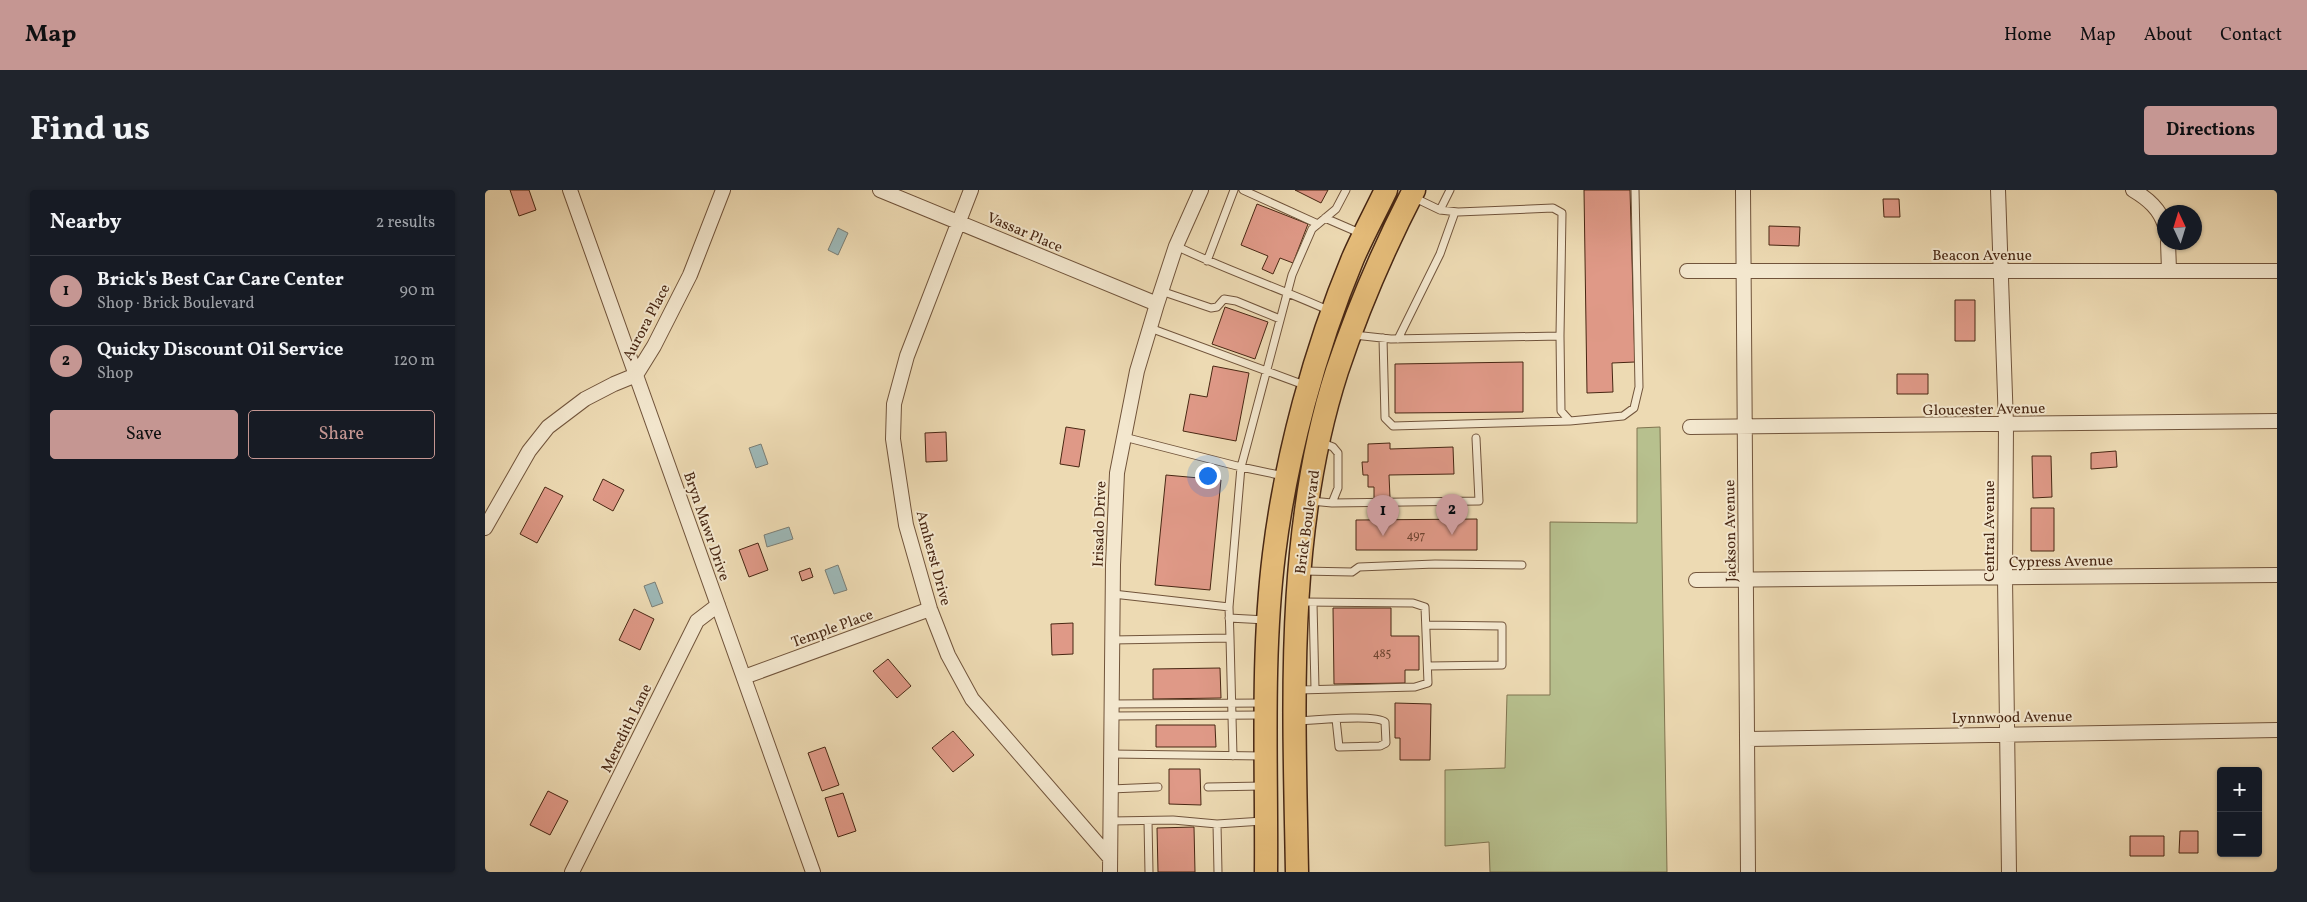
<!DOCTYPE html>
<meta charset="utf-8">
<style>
:root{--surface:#171b24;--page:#20242c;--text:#f1f3f6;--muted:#9ea1a6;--line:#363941;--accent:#c59692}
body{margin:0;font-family:Vollkorn,serif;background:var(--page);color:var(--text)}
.controls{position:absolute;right:15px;bottom:15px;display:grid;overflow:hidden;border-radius:5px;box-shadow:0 1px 4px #0004}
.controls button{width:45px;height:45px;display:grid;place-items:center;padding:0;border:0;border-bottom:1px solid var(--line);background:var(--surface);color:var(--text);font:25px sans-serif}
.compass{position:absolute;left:1672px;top:15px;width:45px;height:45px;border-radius:50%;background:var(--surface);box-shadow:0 1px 4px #0004;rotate:356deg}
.you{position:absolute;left:722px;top:285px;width:18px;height:18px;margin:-12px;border:4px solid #fff;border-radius:50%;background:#1a73e8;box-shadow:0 0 0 8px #1a73e833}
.badge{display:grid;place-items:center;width:32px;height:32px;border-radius:50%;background:var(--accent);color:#111;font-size:16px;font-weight:700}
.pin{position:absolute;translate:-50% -41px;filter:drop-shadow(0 1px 2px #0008)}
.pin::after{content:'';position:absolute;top:26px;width:18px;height:15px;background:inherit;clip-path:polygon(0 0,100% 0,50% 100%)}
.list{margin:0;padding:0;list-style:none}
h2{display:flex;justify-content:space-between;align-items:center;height:65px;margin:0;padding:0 20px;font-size:21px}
h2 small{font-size:16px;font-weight:400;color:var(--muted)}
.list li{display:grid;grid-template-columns:32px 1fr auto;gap:15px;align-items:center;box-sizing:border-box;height:70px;padding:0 20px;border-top:1px solid var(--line)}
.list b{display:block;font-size:19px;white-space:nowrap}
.list p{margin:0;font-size:16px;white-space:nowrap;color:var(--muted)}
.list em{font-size:16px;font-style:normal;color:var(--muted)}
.actions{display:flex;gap:10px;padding:15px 20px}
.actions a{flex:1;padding:11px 0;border:1px solid var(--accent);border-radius:5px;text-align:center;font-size:18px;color:var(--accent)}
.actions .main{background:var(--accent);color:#111}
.map{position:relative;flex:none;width:1792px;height:682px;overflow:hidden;border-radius:5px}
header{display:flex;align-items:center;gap:30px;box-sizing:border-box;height:70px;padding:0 25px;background:var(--accent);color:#111}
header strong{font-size:24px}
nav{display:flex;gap:28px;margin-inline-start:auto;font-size:18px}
.intro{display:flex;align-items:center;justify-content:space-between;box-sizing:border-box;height:120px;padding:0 30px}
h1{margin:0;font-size:35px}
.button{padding:12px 22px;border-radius:5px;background:var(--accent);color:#111;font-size:18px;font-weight:700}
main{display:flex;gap:30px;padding:0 30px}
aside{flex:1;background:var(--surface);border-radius:5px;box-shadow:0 1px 4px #0004}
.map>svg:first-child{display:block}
.green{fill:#b7c08e;stroke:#807450}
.water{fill:#9db8b7;stroke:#7b7e75}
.building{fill:#df9987;stroke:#482713}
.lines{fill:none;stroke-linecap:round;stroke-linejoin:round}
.service-casing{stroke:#71543b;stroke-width:9}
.minor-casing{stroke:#71543b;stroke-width:16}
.primary-casing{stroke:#482713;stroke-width:25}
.service{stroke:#f3e7ce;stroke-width:7}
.minor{stroke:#f3e7ce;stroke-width:14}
.primary{stroke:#e6bd7a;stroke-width:22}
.labels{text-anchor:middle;stroke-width:4;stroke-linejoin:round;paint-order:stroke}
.number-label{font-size:12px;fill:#6e4430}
.street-label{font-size:15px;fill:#482713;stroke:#f3e7ce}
</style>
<header>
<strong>Map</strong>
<nav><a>Home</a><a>Map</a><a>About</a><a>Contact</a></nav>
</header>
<div class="intro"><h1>Find us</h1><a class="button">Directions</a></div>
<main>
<aside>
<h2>Nearby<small>2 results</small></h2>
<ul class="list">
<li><span class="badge">1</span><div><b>Brick's Best Car Care Center</b><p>Shop · Brick Boulevard</p></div><em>90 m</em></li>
<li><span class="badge">2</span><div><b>Quicky Discount Oil Service</b><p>Shop</p></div><em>120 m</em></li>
</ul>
<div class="actions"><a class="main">Save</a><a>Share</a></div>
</aside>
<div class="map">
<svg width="1792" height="682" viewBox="0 0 1792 682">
<rect width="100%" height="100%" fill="#eddab3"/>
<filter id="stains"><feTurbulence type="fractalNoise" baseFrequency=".004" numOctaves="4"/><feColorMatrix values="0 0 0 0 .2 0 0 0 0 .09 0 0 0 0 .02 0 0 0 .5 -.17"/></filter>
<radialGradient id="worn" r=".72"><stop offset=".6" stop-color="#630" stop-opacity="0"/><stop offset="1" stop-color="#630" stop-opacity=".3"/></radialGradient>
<!-- green -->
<path class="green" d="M 1175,237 L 1182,682 L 1005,682 L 1004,652 L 960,656 L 960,580 L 1020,578 L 1022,505 L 1065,505 L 1065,332 L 1152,333 L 1152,238 Z"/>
<!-- water -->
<path class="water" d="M 353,38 L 363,43 L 353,65 L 343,60 Z
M 276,254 L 283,274 L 271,278 L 264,258 Z
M 304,337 L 308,349 L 282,357 L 279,345 Z
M 353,375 L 362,400 L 349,404 L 340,380 Z
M 170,392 L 178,413 L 167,417 L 159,396 Z"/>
<!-- building -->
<path class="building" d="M 25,0 L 44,0 L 51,20 L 34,26 Z
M 810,0 L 843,0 L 836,13 Z
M 1099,0 L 1145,0 L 1150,172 L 1127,173 L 1128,202 L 1102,203 Z
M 1398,9 L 1414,9 L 1415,27 L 1399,27 Z
M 772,14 L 823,34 L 808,73 L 795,68 L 788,84 L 777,79 L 783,66 L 756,55 Z
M 1284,36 L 1315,37 L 1314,56 L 1284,55 Z
M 1470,110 L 1490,110 L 1490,151 L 1470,151 Z
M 740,117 L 783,132 L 770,169 L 727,154 Z
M 1038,172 L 1038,222 L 910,223 L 910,174 Z
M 728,176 L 764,183 L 751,251 L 698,241 L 705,204 L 722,207 Z
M 1412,184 L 1443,184 L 1443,204 L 1412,204 Z
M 581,237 L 600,240 L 594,277 L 575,274 Z
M 461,242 L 462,271 L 441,272 L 440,243 Z
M 905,253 L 905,259 L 968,257 L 969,284 L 904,285 L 905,308 L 889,309 L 889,297 L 883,297 L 883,285 L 878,285 L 877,272 L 883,272 L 883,254 Z
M 1631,261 L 1632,277 L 1606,279 L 1606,263 Z
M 1547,266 L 1566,266 L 1567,307 L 1548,308 Z
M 681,285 L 736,290 L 725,400 L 670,395 Z
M 118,289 L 139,300 L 128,321 L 108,310 Z
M 60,297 L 78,306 L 52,353 L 35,344 Z
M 1546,318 L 1569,318 L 1569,361 L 1546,361 Z
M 992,329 L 992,360 L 871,360 L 871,330 Z
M 273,353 L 283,380 L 264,387 L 254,360 Z
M 325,378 L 328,387 L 317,391 L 314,382 Z
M 848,418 L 906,418 L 906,446 L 934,446 L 934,480 L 920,480 L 920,493 L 849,494 Z
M 149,419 L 169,429 L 155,460 L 134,450 Z
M 588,433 L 588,464 L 567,465 L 566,434 Z
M 403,469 L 426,496 L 412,508 L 388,481 Z
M 735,478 L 736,508 L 668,509 L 668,479 Z
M 910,513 L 946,514 L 945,570 L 915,570 L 915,548 L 910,548 Z
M 671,535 L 730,535 L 731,557 L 671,557 Z
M 468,541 L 489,565 L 468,582 L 447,558 Z
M 340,557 L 354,595 L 337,601 L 323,563 Z
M 684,579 L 715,579 L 716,615 L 684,614 Z
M 63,601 L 83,611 L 65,645 L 45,635 Z
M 358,603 L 371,641 L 353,647 L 340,608 Z
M 709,637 L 710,682 L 673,682 L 672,638 Z
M 1695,641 L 1713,641 L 1713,663 L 1694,663 Z
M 1645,646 L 1679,646 L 1679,666 L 1645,666 Z"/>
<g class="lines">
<defs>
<path id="service" d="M 758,0 L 833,34
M 955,20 L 965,0
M 840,28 L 877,44
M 691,56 C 741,80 794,98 845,121
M 722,71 L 749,0
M 676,101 L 726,118 L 732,117 L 739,109 L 751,111 L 795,129
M 665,138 L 822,196
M 869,145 L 906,149 L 1075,146 L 1077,23 L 1068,18 L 973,22 L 955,20 L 930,8
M 1075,146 L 1076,221 L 1085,231 L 1138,226 L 1149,218 L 1154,197 L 1150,0
M 898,148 L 900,228 L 908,236 L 1085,231
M 913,149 L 955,64 L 970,22
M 639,247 L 756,277 L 799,286
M 826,311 L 847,313 L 853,298 L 853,263 L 848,257 L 835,252
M 847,313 L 994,311 L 991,248
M 818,381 L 867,382 L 874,377 L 950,374 L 1037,375
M 628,404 L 744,417
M 828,413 L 830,499
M 744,428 L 781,430
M 941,435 L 1017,436 L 1017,475 L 943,476
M 745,448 L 744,417 L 756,277 L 763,251 L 807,85 L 827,39 L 851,19 L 861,0
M 627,450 L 745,448 L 748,566
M 813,500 L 930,497 L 943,493 L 940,417 L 928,413 L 817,412
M 627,514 L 779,513
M 627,526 L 778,525
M 812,531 C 828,530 891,524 900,532 L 901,553 L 895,556 L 854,557 L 851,529
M 626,564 L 778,566
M 723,597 L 778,596
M 626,599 L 673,597
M 626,631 L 688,630 L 732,634 L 778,631
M 663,631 L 664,682
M 732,634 L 733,682"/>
<path id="minor" d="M 85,0 L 328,682
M 395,0 L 672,114
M 486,0 L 422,166 L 409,214 L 408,249 L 421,335 L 445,419 L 463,465 L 487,509 L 625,668
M 1258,0 L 1263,682
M 1513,0 L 1521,235 L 1520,388 L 1524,682
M 1648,0 C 1663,9 1675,19 1680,36
M 1683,52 L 1684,80
M 1202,81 L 1792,81
M 1205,237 L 1792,231
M 0,338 L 44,261 L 63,237 L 100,209 L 129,194 L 151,185 L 169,156 L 205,85 L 238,0
M 1211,390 L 1792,385
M 259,487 L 445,419
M 1263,549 L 1792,540
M 87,682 L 212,431 L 233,415
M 625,682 L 628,375 L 632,283 L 652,181 L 672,114 L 691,56 L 716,0"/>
<path id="primary" d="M 781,682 C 782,576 776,469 789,364 C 801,266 830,159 868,68 C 878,45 890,23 901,0
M 812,682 C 809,515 800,342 852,181 C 873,118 899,58 929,0"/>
</defs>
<!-- service casing -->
<use href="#service" class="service-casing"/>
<!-- minor casing -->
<use href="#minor" class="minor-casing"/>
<!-- primary casing -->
<use href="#primary" class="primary-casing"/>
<!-- service -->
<use href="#service" class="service"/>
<!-- minor -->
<use href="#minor" class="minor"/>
<!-- primary -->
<use href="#primary" class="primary"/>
</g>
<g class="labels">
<!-- number labels -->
<g class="number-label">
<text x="931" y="349">497</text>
<text x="897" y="467">485</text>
</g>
<!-- street labels -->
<g class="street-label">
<text transform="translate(540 42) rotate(23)" y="5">Vassar Place</text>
<text x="1497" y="70">Beacon Avenue</text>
<text transform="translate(161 132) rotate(-62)" y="5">Aurora Place</text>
<text transform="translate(1499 219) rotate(-1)" y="5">Gloucester Avenue</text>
<text transform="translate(822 332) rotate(-82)" y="5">Brick Boulevard</text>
<text transform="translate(614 334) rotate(-88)" y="5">Irisado Drive</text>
<text transform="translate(222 336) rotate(71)" y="5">Bryn Mawr Drive</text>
<text transform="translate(1245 341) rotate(-91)" y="5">Jackson Avenue</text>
<text transform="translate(1504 341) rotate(-90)" y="5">Central Avenue</text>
<text transform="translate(449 368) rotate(75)" y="5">Amherst Drive</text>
<text transform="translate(1576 371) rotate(-1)" y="5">Cypress Avenue</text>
<text transform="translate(347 438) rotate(-20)" y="5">Temple Place</text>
<text transform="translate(1527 527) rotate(-1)" y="5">Lynnwood Avenue</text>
<text transform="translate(141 538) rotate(-64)" y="5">Meredith Lane</text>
</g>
</g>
<rect width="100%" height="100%" filter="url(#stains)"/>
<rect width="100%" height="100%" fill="url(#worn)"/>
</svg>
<div class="controls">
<button>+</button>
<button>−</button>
</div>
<svg class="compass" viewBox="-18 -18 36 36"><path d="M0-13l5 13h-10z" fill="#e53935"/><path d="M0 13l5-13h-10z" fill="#9ea1a6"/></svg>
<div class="you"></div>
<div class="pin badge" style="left:898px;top:346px">1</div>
<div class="pin badge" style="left:967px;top:345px">2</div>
</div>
</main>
